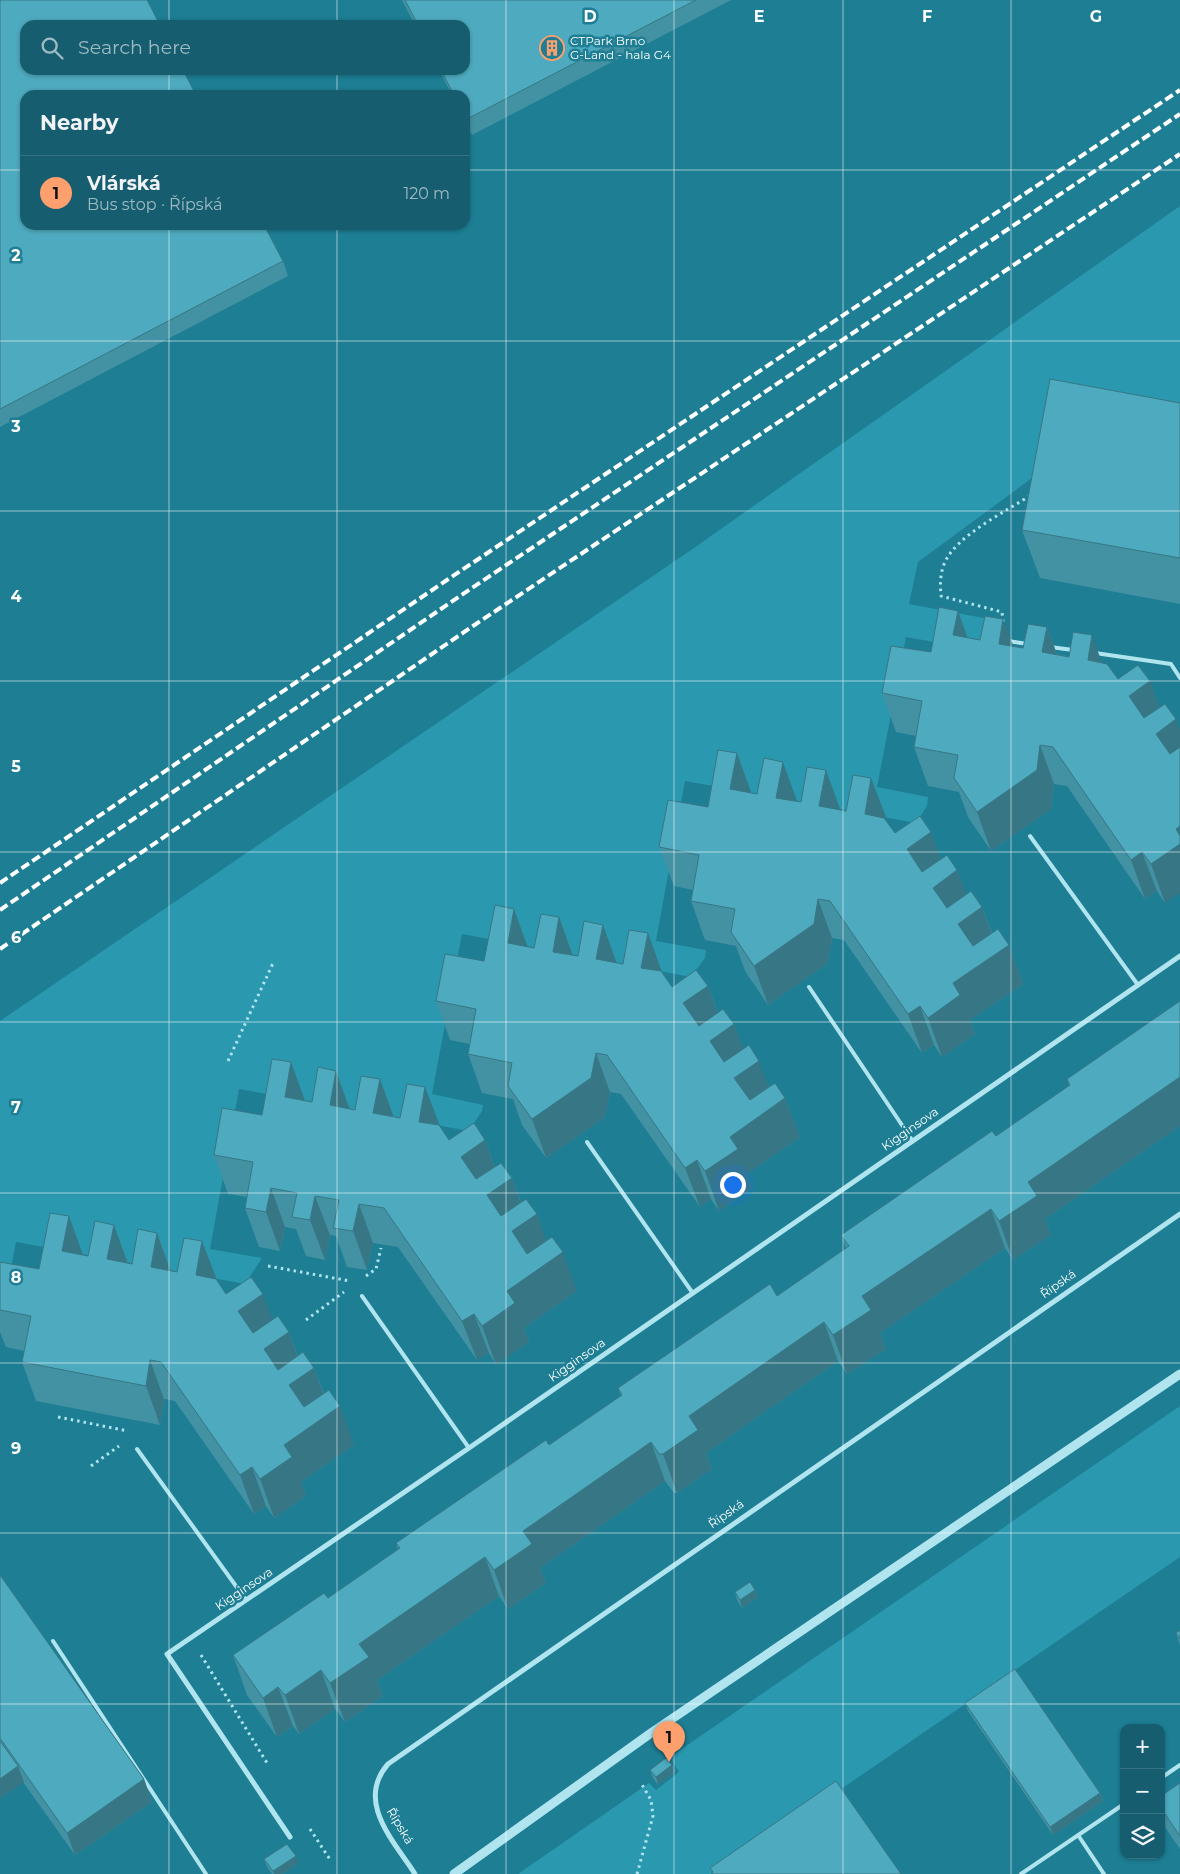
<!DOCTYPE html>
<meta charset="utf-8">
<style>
:root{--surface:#165e6f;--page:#1f6474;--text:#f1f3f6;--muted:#9ebac3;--line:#357382;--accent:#fe9f6e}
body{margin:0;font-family:Montserrat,sans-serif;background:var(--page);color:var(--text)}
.controls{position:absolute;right:15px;bottom:15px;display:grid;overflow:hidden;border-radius:10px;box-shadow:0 1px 4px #0004}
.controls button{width:45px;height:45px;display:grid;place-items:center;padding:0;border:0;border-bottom:1px solid var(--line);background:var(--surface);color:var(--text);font:25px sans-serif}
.you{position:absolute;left:732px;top:1184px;width:18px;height:18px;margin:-12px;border:4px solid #fff;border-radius:50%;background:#1a73e8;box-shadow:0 0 0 8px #1a73e833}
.badge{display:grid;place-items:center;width:32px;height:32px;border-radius:50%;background:var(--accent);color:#111;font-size:16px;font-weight:700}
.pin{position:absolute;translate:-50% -41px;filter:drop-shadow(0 1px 2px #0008)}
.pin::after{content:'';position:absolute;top:26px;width:18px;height:15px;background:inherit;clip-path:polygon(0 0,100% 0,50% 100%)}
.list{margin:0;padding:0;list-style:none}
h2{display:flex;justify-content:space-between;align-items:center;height:65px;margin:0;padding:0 20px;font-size:21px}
h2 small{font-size:16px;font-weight:400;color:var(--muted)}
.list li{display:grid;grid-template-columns:32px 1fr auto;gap:15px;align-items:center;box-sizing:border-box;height:75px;padding:0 20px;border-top:1px solid var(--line)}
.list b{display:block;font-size:19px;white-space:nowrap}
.list p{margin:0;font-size:16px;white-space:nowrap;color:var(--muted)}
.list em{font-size:16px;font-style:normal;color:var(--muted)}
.icon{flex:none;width:28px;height:28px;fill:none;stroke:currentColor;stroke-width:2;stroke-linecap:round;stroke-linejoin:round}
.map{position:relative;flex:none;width:1180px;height:1874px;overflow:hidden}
.search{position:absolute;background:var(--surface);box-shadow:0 1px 4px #0004;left:20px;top:20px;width:450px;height:55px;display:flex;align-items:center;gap:12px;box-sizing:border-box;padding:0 18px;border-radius:15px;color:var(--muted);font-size:19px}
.panel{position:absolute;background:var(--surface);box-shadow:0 1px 4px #0004;left:20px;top:90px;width:450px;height:140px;border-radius:15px}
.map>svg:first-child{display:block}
.green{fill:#2a98af}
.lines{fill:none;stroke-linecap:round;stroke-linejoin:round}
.path{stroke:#b0e4ef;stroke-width:3;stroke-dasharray:2.5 4;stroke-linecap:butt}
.service{stroke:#b0e4ef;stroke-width:4}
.minor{stroke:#b0e4ef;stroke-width:5}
.tertiary{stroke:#b0e4ef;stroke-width:9}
.rail{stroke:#fff;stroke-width:4;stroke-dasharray:9 4;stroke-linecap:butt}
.wall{fill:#4392a3}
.shaded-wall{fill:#377785}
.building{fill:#4eaabe;stroke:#377785}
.grid{fill:none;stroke:#fff;stroke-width:1;stroke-opacity:0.55}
.labels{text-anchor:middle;stroke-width:5;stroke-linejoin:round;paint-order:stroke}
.poi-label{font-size:12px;fill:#fff;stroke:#1d7e94;text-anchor:start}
.street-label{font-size:12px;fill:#fff;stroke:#1d7e94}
.grid-label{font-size:16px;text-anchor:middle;font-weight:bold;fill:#fff;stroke:#1d7e94;stroke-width:5;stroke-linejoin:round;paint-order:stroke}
</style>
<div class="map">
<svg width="1180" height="1874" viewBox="0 0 1180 1874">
<rect width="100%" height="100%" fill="#1d7e94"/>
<!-- green -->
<path class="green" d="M 1180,206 L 1180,448 L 1062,456 L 918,562 L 909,604 L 1000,621 L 995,653 L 906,637 L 877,787 L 928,797 L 927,806 L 916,823 L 685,781 L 656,941 L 706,950 L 705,958 L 691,977 L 462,934 L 432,1094 L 483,1105 L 482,1111 L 469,1131 L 239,1089 L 210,1249 L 262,1258 L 245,1284 L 16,1242 L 0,1326 L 0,1021 L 691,550 Z
M 1180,1406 L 1180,1557 L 717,1874 L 518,1874 L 649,1783 L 656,1790 L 679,1772 L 670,1757 Z"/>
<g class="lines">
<!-- path -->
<path class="path" d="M 1003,622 L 1002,612 L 941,596 C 940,584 940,573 945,562 C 957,535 1007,511 1031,495
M 228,1061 L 274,961
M 268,1266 L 350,1281
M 366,1276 L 376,1269 L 381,1248
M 306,1320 L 344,1292
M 58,1417 L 128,1431
M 91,1466 L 119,1446
M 201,1655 L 267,1763
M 310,1829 L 331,1861
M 637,1874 L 653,1816 L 651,1800 L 641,1783"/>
<!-- service -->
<path class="service" d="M 1008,641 L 1028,644
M 1050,647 L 1073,650
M 1095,653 L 1171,664 L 1180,678
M 1030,836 L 1138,985
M 809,987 L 912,1140
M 587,1142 L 692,1292
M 362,1296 L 469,1448
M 137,1449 L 246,1600
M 53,1641 L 206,1874
M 1161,1778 L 1180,1765
M 1078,1835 L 1104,1874
M 1021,1874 L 1124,1804"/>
<!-- minor -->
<path class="minor" d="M 290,1837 L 167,1654 L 469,1448 L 1180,956
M 415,1874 C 394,1841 355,1802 388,1764 L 1180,1214"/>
<!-- tertiary -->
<path class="tertiary" d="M 454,1874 L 651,1733 L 1180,1374"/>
<!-- rail -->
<path class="rail" d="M 0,883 L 447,580 L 1180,90
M 0,910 L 460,596 L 1180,114
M 0,949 L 473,626 L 1180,154"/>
</g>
<!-- wall -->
<path class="wall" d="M 0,0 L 283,261 L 288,276 L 0,427 Z
M 402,0 L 731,0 L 472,135 L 465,121 L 465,95 L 452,95 L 439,70 L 465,70 L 465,25 L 415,25 Z
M 1180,403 L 1180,604 L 1040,578 L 1022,530 Z
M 1047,627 L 1057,654 L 1102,663 L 1118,679 L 1150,681 L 1159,708 L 1165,903 L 1157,891 L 1145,899 L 1067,786 L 1054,784 L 1051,809 L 991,851 L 968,817 L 959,792 L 928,786 L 914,747 L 916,736 L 896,732 L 882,693 L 968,638 L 1023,648 Z
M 826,770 L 840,810 L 886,817 L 885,819 L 895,833 L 940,859 L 957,870 L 966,895 L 982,907 L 992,933 L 1009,945 L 1023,984 L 970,1020 L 975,1034 L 942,1057 L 934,1045 L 922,1053 L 844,940 L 832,938 L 828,963 L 768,1005 L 745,971 L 736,946 L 705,940 L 691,901 L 693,890 L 674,886 L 659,847 L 708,807 L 797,801 L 797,802 L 801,802 Z
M 559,917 L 573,955 L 662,972 L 672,987 L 708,986 L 718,1013 L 734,1024 L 743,1049 L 769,1087 L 785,1098 L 800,1137 L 747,1174 L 752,1188 L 719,1211 L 711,1199 L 700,1207 L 621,1094 L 610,1092 L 605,1117 L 546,1158 L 522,1125 L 513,1099 L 482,1093 L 468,1054 L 470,1044 L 450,1040 L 436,1001 L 484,961 L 528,947 L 534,948 Z
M 1180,1001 L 1180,1126 L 1045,1219 L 1051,1235 L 1013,1260 L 1005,1248 L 880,1333 L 886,1349 L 847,1374 L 838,1361 L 706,1453 L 712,1469 L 677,1493 L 674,1493 L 665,1481 L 540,1568 L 546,1583 L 508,1609 L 499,1596 L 377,1680 L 383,1696 L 345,1722 L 335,1709 L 299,1734 L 293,1726 L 277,1737 L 247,1695 L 233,1655 L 328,1598 L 398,1549 L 396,1543 L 549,1445 L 621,1396 L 618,1388 L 777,1296 L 846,1248 L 841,1235 L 996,1136 L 1069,1086 L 1067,1079 Z
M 291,1062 L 305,1101 L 312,1102 L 336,1071 L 350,1109 L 355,1110 L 380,1079 L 394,1117 L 440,1126 L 449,1140 L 485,1140 L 495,1167 L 512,1178 L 521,1202 L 537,1214 L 546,1241 L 577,1291 L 524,1328 L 529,1342 L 496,1365 L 489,1353 L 477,1360 L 398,1247 L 373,1243 L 367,1270 L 347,1267 L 336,1236 L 330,1235 L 325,1260 L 306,1256 L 296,1229 L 285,1227 L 280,1251 L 259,1247 L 245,1208 L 247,1197 L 228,1194 L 214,1155 L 262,1115 Z
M 69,1216 L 83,1255 L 88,1256 L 114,1225 L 128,1263 L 132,1264 L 157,1233 L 171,1271 L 216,1280 L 226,1294 L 272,1320 L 289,1332 L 298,1356 L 314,1368 L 324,1394 L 354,1445 L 301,1482 L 306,1496 L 274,1518 L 266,1506 L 254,1514 L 175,1401 L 164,1399 L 160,1425 L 36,1401 L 22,1362 L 24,1351 L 6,1347 L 0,1332 L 0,1262 L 39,1269 Z
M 0,1575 L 144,1779 L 152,1802 L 75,1855 L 23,1782 L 0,1798 Z
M 755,1590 L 758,1597 L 742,1608 L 737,1600 L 735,1592 Z
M 1180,1630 L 1180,1645 L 1176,1633 Z
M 965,1703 L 1100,1793 L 1103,1801 L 1053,1835 L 968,1711 Z
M 672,1765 L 674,1773 L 658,1785 L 653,1778 L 650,1770 Z
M 1180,1783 L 1180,1849 L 1166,1829 L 1161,1816 L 1161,1796 Z
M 264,1859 L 299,1863 L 283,1874 L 272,1874 L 267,1867 Z"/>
<!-- shaded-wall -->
<path class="shaded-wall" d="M 958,611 L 972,650 L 953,635 Z
M 1003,619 L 1018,658 L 999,644 Z
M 1047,627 L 1061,666 L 1042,652 Z
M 1092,635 L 1106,674 L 1088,660 Z
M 1150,681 L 1164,720 L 1144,735 L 1129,696 Z
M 1176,719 L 1180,730 L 1180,766 L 1170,773 L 1156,734 Z
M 1040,745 L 1054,784 L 1051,809 L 991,851 L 977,812 Z
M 737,753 L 751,792 L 745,828 L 730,789 Z
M 783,762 L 797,801 L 790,837 L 776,798 Z
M 826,770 L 840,809 L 834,845 L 819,806 Z
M 871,778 L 886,817 L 879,853 L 865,814 Z
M 1180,826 L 1180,841 L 1176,829 Z
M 931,832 L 945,871 L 921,888 L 907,849 Z
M 1180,844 L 1180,893 L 1165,903 L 1151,864 Z
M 1142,852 L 1157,891 L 1145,899 L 1131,860 Z
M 957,870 L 972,909 L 947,927 L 933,888 Z
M 818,899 L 832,938 L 828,963 L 768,1005 L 754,966 Z
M 982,907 L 996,946 L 972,963 L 958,924 Z
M 514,909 L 528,948 L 508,943 Z
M 559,917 L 573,956 L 553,952 Z
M 603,925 L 617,964 L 596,959 Z
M 648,933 L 662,972 L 641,968 Z
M 1009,945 L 1023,984 L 970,1020 L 975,1034 L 942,1057 L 928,1018 L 953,983 Z
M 708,986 L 722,1025 L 698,1042 L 683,1003 Z
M 920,1006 L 934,1045 L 922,1053 L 908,1014 Z
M 734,1024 L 749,1063 L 724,1080 L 710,1041 Z
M 596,1053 L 610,1092 L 605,1117 L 546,1158 L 532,1119 Z
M 759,1061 L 773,1100 L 749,1117 L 734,1078 Z
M 291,1062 L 305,1101 L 285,1097 Z
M 336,1071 L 350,1110 L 330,1105 Z
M 1180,1077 L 1180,1126 L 1045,1219 L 1051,1235 L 1013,1260 L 999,1221 L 1028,1182 Z
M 380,1079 L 394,1118 L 373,1113 Z
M 425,1087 L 440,1126 L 419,1122 Z
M 785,1098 L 800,1137 L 747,1174 L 752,1188 L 719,1211 L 705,1171 L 730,1137 Z
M 485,1140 L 499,1179 L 475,1196 L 461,1157 Z
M 697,1160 L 711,1199 L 700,1207 L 685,1168 Z
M 512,1178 L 526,1217 L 501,1234 L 487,1195 Z
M 271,1188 L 285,1227 L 280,1251 L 266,1212 Z
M 315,1196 L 330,1235 L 325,1260 L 310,1220 Z
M 359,1204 L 373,1243 L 367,1270 L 353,1231 Z
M 991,1209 L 1005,1248 L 880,1333 L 886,1349 L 847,1374 L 833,1335 L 862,1296 Z
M 537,1214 L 551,1253 L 526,1270 L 512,1231 Z
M 69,1216 L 83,1255 L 62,1251 Z
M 114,1225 L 128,1264 L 107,1259 Z
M 157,1233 L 171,1272 L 151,1267 Z
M 202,1241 L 217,1280 L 196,1275 Z
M 563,1252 L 577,1291 L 524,1328 L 529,1342 L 496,1365 L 482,1326 L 507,1291 Z
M 263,1294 L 277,1333 L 252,1350 L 238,1311 Z
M 474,1314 L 489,1353 L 477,1360 L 462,1321 Z
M 824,1322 L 838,1361 L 706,1453 L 712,1469 L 677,1493 L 663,1454 L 689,1416 Z
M 289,1332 L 303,1371 L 278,1388 L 264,1349 Z
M 150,1360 L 164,1399 L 160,1425 L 146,1386 Z
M 314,1368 L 328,1407 L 303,1424 L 289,1385 Z
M 340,1406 L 354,1445 L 301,1482 L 306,1496 L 274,1518 L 260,1479 L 284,1445 Z
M 651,1442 L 665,1481 L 540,1568 L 546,1583 L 508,1609 L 494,1570 L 523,1531 Z
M 252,1467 L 266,1506 L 254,1514 L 240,1475 Z
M 485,1557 L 499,1596 L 377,1680 L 383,1696 L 345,1722 L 330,1683 L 359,1644 Z
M 755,1590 L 758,1597 L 742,1608 L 740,1600 Z
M 321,1670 L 335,1709 L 299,1734 L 285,1695 Z
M 278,1687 L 293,1726 L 277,1737 L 263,1698 Z
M 672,1765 L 674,1773 L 658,1785 L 656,1777 Z
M 18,1766 L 24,1782 L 0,1798 L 0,1779 Z
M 144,1779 L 152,1802 L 75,1855 L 67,1833 Z
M 1100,1793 L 1103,1801 L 1053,1835 L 1050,1827 Z
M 296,1856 L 299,1863 L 283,1874 L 274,1874 L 273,1871 Z"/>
<!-- building -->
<path class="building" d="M 0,0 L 147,0 L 160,25 L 25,25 L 25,70 L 183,70 L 196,95 L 25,95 L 25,225 L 264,225 L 283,261 L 0,409 Z
M 405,0 L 696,0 L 467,119 L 465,116 L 465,95 L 454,95 L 441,70 L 465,70 L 465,25 L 418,25 Z
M 1050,379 L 1180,403 L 1180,558 L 1022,530 Z
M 939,607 L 958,611 L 953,635 L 980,640 L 985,616 L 1003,619 L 999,644 L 1023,648 L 1028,624 L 1047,627 L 1042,652 L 1069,657 L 1073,632 L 1092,635 L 1088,660 L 1107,664 L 1118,679 L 1138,665 L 1150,681 L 1129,696 L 1144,718 L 1165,704 L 1176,719 L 1156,734 L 1170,754 L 1180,747 L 1180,826 L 1176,829 L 1180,836 L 1180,844 L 1151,864 L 1142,852 L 1131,860 L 1053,747 L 1040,745 L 1037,770 L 977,812 L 954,778 L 958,755 L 914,747 L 922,701 L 882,693 L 891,646 L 931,652 Z
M 718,750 L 737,753 L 730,789 L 757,794 L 764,758 L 783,762 L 776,798 L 801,802 L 807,767 L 826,770 L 819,806 L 846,811 L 853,775 L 871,778 L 865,814 L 884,818 L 895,833 L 920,816 L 931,832 L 907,849 L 922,872 L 947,855 L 957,870 L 933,888 L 947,908 L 971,891 L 982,907 L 958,924 L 973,946 L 998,929 L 1009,945 L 953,983 L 960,995 L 928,1018 L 920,1006 L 908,1014 L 830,901 L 818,899 L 814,924 L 754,966 L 731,932 L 735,909 L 691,901 L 699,855 L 659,847 L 668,800 L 708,807 Z
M 495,905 L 514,909 L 508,943 L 534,948 L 541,914 L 559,917 L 553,952 L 578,956 L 584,921 L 603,925 L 596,959 L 623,964 L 629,930 L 648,933 L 641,968 L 661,971 L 672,987 L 696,970 L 708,986 L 683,1003 L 699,1026 L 723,1009 L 734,1024 L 710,1041 L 724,1062 L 749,1045 L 759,1061 L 734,1078 L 750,1100 L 775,1083 L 785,1098 L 730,1137 L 738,1149 L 705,1171 L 697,1160 L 685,1168 L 607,1055 L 596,1053 L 591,1078 L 532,1119 L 508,1086 L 512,1063 L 468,1054 L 476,1009 L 436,1001 L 445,954 L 484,961 Z
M 1180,1001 L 1180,1077 L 1028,1182 L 1037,1196 L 999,1221 L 991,1209 L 862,1296 L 871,1310 L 833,1335 L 824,1322 L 689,1416 L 698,1430 L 663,1454 L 659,1454 L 651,1442 L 523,1531 L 532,1544 L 494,1570 L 485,1557 L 359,1644 L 369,1657 L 330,1683 L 321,1670 L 285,1695 L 278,1687 L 263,1698 L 233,1655 L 324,1593 L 328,1598 L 400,1548 L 396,1543 L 546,1440 L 549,1445 L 622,1395 L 618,1388 L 770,1284 L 777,1296 L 849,1246 L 841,1235 L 992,1131 L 996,1136 L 1070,1085 L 1067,1079 Z
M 272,1059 L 291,1062 L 285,1097 L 312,1102 L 318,1067 L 336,1071 L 330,1105 L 355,1110 L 361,1076 L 380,1079 L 373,1113 L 400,1118 L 407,1084 L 425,1087 L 419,1122 L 439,1125 L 449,1140 L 474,1123 L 485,1140 L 461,1157 L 476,1179 L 501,1163 L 512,1178 L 487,1195 L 501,1216 L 526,1199 L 537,1214 L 512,1231 L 527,1254 L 552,1237 L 563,1252 L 507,1291 L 515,1303 L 482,1326 L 474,1314 L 462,1321 L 384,1208 L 359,1204 L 353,1231 L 333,1228 L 339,1200 L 315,1196 L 310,1220 L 292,1217 L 297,1193 L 271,1188 L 266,1212 L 245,1208 L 253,1162 L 214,1155 L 222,1108 L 262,1115 Z
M 50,1213 L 69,1216 L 62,1251 L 88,1256 L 95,1221 L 114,1225 L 107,1259 L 132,1264 L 138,1229 L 157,1233 L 151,1267 L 177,1272 L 184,1238 L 202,1241 L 196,1275 L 216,1279 L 226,1294 L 251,1277 L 263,1294 L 238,1311 L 253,1333 L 278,1316 L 289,1332 L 264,1349 L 278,1370 L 303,1352 L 314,1368 L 289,1385 L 304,1407 L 329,1390 L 340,1406 L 284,1445 L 292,1457 L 260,1479 L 252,1467 L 240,1475 L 161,1362 L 150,1360 L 146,1386 L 22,1362 L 31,1316 L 0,1310 L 0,1262 L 39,1269 Z
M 0,1575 L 144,1779 L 67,1833 L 0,1738 Z
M 750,1582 L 755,1590 L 740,1600 L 735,1592 Z
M 1180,1630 L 1180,1639 L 1176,1633 Z
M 1015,1669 L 1100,1793 L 1050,1827 L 965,1703 Z
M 0,1741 L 18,1766 L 0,1779 Z
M 666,1758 L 672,1765 L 656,1777 L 650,1770 Z
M 836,1781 L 901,1874 L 711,1874 L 713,1872 L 710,1868 Z
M 1180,1783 L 1180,1836 L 1161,1808 L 1161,1796 Z
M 287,1844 L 296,1856 L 273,1871 L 264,1859 Z"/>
<!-- grid -->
<path class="grid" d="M 169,0 L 169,25M 337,0 L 337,25M 506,0 L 506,1874M 674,0 L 674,1874M 843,0 L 843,1874M 1011,0 L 1011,1874M 169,70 L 169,95M 337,70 L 337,95M 0,170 L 25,170M 465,170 L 1180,170M 169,225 L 169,1874M 337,225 L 337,1874M 0,341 L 1180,341M 0,511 L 1180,511M 0,681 L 1180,681M 0,852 L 1180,852M 0,1022 L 1180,1022M 0,1193 L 1180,1193M 0,1363 L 1180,1363M 0,1533 L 1180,1533M 0,1704 L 1180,1704"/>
<!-- icons -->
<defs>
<symbol id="building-ring" viewBox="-11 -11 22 22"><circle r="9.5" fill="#1d7e94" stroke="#fe9f6e" stroke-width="1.5"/><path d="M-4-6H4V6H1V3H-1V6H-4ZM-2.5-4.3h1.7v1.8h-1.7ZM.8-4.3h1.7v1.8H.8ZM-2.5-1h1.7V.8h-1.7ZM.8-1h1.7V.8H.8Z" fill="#fe9f6e"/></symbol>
</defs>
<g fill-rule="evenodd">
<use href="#building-ring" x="538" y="34" width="28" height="28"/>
</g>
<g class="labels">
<!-- poi labels -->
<g class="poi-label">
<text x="570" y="45">CTPark Brno<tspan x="570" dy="14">G-Land - hala G4</tspan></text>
</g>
<!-- street labels -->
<g class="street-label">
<text transform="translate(910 1129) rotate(-35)" y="4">Kigginsova</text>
<text transform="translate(1058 1284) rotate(-35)" y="4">Řípská</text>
<text transform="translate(577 1360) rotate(-35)" y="4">Kigginsova</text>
<text transform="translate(726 1514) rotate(-35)" y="4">Řípská</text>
<text transform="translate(244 1589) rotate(-34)" y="4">Kigginsova</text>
<text transform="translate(400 1826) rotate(59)" y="4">Řípská</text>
</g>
</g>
<g class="grid-label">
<text x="590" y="22">D</text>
<text x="759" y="22">E</text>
<text x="927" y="22">F</text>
<text x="1096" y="22">G</text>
<text x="16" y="261">2</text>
<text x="16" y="432">3</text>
<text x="16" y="602">4</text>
<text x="16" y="772">5</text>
<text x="16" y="943">6</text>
<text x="16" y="1113">7</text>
<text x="16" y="1283">8</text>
<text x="16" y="1454">9</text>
</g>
</svg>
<div class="controls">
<button>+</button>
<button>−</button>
<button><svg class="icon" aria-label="layers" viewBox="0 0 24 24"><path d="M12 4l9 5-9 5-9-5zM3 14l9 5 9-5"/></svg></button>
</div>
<div class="you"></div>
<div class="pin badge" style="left:669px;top:1762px">1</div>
<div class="search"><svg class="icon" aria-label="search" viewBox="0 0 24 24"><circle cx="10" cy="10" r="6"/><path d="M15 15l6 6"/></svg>Search here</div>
<section class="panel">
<h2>Nearby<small></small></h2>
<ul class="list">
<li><span class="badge">1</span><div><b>Vlárská</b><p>Bus stop · Řípská</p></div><em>120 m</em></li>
</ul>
</section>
</div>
